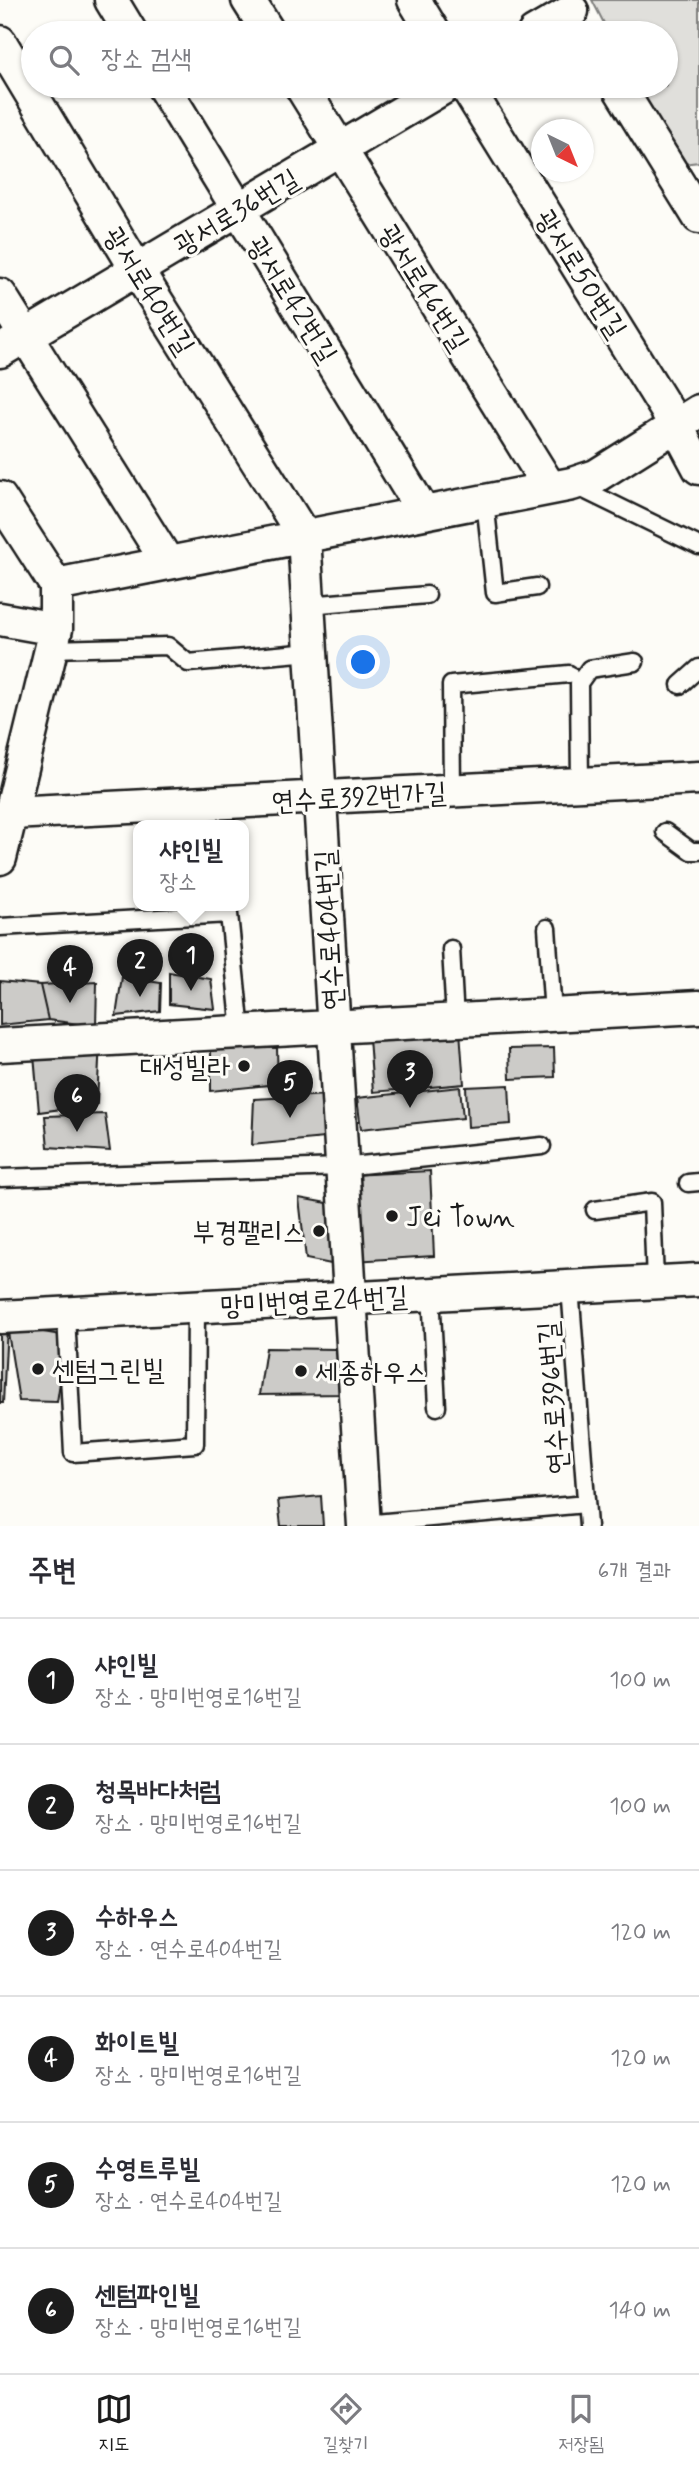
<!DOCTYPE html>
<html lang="ko">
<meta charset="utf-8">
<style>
:root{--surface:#fff;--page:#f2f2f3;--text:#2b2b33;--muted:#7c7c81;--line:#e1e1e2;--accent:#1c1c1c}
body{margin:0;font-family:Mynerve,"Poor Story",sans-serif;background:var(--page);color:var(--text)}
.compass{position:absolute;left:531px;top:119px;width:63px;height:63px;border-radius:50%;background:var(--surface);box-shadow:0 2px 5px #0004;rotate:137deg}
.you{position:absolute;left:364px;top:663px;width:24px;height:24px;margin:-18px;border:5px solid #fff;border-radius:50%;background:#1a73e8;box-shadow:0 0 0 10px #1a73e833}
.badge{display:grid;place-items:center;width:46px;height:46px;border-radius:50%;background:var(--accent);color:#fff;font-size:23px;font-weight:700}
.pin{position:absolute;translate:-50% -58px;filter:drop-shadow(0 2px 4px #0008)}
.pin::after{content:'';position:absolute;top:37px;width:24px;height:21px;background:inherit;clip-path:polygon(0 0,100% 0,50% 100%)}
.popup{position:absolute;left:133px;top:820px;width:116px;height:91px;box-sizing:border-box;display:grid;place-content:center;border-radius:14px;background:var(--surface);filter:drop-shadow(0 2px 5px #0005);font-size:23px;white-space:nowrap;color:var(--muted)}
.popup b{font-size:26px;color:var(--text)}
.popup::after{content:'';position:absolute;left:50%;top:100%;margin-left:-14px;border:14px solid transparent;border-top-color:var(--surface)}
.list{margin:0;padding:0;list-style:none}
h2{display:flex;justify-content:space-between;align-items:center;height:91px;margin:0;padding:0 28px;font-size:30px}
h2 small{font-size:23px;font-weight:400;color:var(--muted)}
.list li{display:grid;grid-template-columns:46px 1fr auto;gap:21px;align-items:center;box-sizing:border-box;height:126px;padding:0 28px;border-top:2px solid var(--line)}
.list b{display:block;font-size:26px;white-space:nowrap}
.list p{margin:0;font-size:23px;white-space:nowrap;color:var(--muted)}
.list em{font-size:23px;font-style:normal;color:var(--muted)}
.icon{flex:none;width:38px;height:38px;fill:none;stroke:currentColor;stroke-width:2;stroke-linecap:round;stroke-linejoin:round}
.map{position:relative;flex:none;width:699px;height:1526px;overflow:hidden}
.search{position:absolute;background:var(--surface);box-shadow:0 2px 5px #0004;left:21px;right:21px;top:21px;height:77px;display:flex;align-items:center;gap:18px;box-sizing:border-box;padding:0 24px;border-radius:38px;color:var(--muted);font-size:26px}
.sheet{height:847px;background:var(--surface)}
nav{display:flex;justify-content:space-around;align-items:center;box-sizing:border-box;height:98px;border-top:2px solid var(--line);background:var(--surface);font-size:19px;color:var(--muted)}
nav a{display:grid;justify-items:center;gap:4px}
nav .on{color:var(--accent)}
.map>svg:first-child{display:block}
.green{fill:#e0dfdb;stroke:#7e7e7c;stroke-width:2}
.building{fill:#cccbc8;stroke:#1c1c1c;stroke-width:2}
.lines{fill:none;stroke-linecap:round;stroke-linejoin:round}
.lane-casing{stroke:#1c1c1c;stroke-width:21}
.street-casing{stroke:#1c1c1c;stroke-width:37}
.lane{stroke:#fdfcf7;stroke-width:16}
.street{stroke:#fdfcf7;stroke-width:32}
.poi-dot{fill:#1c1c1c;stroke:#fdfcf7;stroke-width:2.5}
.labels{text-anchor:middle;stroke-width:6;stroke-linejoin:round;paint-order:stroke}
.street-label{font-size:28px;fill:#1c1c1c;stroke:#fdfcf7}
.poi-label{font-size:28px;fill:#1c1c1c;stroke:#fdfcf7;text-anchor:start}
</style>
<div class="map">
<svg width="699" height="1526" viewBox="0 0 699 1526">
<rect width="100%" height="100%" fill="#fdfcf7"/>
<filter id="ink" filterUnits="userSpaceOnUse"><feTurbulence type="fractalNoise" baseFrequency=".0143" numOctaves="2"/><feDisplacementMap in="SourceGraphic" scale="14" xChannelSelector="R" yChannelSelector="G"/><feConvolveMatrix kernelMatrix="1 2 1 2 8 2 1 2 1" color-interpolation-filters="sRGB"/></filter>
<g filter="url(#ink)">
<!-- green -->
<path class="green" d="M 592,0 L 699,0 L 699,162 L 682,164 L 639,86 L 666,86 L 666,33 L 609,33 Z"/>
<!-- building -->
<path class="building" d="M 169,972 L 211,979 L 215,1009 L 169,1004 Z
M 122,977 L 161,983 L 160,1011 L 116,1016 Z
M 0,981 L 40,985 L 48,1020 L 0,1025 Z
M 97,982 L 96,1026 L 48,1020 L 40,985 Z
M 460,1031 L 464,1084 L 373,1092 L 369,1038 Z
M 100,1039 L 97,1104 L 39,1112 L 34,1055 Z
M 211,1046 L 277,1048 L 278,1084 L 211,1091 Z
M 554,1048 L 555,1077 L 510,1079 L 509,1049 Z
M 509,1085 L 511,1124 L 468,1127 L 466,1087 Z
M 460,1087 L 463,1118 L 361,1129 L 357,1098 Z
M 329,1095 L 324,1138 L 252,1145 L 254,1099 Z
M 105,1114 L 110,1151 L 48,1147 L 45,1116 Z
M 430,1171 L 434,1256 L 354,1261 L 350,1175 Z
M 299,1198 L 333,1204 L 336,1265 L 306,1259 Z
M 7,1326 L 3,1403 L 0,1403 L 0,1327 Z
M 7,1326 L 67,1336 L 57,1402 L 19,1401 Z
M 266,1348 L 336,1349 L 344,1394 L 259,1395 Z
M 321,1496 L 323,1526 L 281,1526 L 278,1500 Z"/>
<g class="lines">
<defs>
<path id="lane" d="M 574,485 L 699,546
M 485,501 L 495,593 L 537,587
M 308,605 L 427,595
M 51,649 L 168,646 L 188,663 L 311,652
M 680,685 L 699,668
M 580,784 L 579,683 L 589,669 L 635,662
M 452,791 L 451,685 L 569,674
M 665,832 L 691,851 L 699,851
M 0,927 L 229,914 L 241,1032
M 547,928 L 553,1014
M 451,949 L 455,1020
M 0,1178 L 342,1167 L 542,1146
M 688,1183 L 699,1182
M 595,1210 L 652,1202 L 655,1282
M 570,1287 L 588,1526
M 431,1293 L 437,1407
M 66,1315 L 73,1453 L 195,1444 L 196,1307
M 364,1524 L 586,1504"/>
<path id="street" d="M 111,0 L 131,33
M 248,0 L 269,33
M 414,0 L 434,33
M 534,33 L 572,11
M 0,42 L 137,270 L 304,536 L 364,1526
M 163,86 L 424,513
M 301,86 L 550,488
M 466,86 L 676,425 L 699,468
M 618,86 L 699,217
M 0,295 L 168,563
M 0,351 L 446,86
M 0,498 L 56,585
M 56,585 L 572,484 L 596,476 L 699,411
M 0,619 L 56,629
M 11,813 L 699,778
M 0,858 L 56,629 L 56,585
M 0,1045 L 699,1007
M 0,1317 L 699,1280"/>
</defs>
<!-- lane casing -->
<use href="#lane" class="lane-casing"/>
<!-- street casing -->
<use href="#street" class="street-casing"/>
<!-- lane -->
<use href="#lane" class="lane"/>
<!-- street -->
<use href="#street" class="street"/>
</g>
</g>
<!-- markers -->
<g class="poi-dot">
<circle cx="244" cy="1066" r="7"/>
<circle cx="392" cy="1216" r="7"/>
<circle cx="319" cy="1231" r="7"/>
<circle cx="38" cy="1369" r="7"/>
<circle cx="301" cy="1371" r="7"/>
</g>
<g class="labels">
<!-- street labels -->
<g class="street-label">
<text transform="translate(236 211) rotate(-31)" y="10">광서로36번길</text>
<text transform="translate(582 273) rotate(58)" y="10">광서로50번길</text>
<text transform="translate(425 287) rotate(58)" y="10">광서로46번길</text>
<text transform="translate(150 290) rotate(58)" y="10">광서로40번길</text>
<text transform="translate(293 299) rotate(58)" y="10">광서로42번길</text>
<text transform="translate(359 796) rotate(-3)" y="10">연수로392번가길</text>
<text transform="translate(328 930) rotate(-93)" y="10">연수로404번길</text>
<text transform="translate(314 1300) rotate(-3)" y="10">망미번영로24번길</text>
<text transform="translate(552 1398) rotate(-94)" y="10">연수로396번길</text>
</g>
<!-- poi labels -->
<g class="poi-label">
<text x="230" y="1076" text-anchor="end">대성빌라</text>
<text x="406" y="1226">Jei Town</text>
<text x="305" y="1241" text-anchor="end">부경팰리스</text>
<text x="52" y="1379">센텀그린빌</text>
<text x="315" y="1381">세종하우스</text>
</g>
</g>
</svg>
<svg class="compass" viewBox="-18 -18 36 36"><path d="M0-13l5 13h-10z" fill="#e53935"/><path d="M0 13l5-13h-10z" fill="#7c7c81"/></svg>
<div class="you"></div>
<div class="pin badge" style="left:191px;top:991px">1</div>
<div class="popup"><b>샤인빌</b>장소</div>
<div class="pin badge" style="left:140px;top:997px">2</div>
<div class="pin badge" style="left:410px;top:1108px">3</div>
<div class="pin badge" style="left:70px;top:1003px">4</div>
<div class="pin badge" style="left:290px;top:1118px">5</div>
<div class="pin badge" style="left:77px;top:1132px">6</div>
<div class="search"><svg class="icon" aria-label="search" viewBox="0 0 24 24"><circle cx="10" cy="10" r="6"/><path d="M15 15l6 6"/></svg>장소 검색</div>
</div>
<section class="sheet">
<h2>주변<small>6개 결과</small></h2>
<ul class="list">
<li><span class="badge">1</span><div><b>샤인빌</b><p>장소 · 망미번영로16번길</p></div><em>100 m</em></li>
<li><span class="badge">2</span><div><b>청목바다처럼</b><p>장소 · 망미번영로16번길</p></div><em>100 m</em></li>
<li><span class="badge">3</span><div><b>수하우스</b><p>장소 · 연수로404번길</p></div><em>120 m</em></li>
<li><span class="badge">4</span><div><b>화이트빌</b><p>장소 · 망미번영로16번길</p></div><em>120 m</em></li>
<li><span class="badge">5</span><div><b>수영트루빌</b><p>장소 · 연수로404번길</p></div><em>120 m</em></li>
<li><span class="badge">6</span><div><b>센텀파인빌</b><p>장소 · 망미번영로16번길</p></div><em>140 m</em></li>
</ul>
</section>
<nav>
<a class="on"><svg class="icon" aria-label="map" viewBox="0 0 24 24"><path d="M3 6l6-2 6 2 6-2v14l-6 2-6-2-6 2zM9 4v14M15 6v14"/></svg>지도</a>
<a><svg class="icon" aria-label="directions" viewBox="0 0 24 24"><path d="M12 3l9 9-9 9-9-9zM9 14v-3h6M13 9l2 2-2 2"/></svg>길찾기</a>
<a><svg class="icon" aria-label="saved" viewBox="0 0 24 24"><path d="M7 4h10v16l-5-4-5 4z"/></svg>저장됨</a>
</nav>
